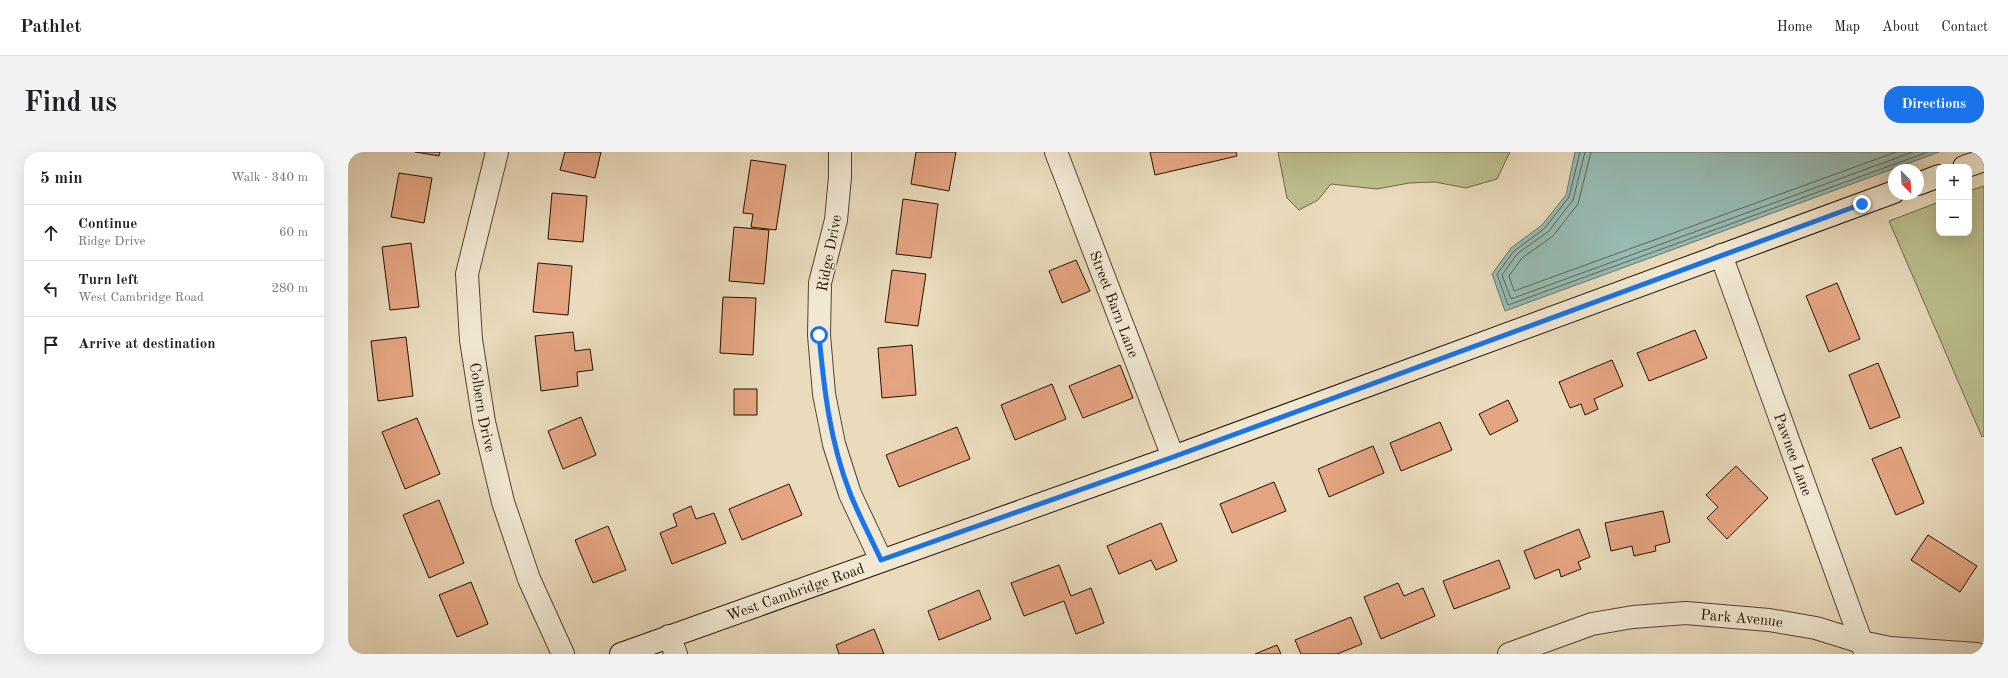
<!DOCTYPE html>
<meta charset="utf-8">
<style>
:root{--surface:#fff;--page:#f2f2f2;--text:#202124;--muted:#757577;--line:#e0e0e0;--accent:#1a73e8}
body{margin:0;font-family:"Old Standard TT",serif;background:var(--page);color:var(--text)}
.controls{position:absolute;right:12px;top:12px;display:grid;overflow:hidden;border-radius:8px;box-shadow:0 4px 16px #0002}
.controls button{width:36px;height:36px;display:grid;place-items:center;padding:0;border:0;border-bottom:1px solid var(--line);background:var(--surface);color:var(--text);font:20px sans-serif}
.compass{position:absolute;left:1540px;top:12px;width:36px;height:36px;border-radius:50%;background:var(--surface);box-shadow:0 4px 16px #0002;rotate:156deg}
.stop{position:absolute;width:12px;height:12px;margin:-9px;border:3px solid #1a73e8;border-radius:50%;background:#fff}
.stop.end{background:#1a73e8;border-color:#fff;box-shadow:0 1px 4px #0008}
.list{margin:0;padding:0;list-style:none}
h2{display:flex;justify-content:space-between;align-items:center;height:52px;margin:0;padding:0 16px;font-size:17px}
h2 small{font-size:13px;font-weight:400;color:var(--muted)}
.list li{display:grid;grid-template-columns:26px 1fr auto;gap:12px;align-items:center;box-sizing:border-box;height:56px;padding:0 16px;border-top:1px solid var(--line)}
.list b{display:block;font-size:15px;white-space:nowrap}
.list p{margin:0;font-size:13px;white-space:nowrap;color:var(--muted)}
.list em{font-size:13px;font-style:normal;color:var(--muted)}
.icon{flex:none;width:22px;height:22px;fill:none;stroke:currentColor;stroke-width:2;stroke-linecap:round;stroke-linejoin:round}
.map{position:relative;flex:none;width:1636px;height:502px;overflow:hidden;border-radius:16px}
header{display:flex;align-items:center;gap:24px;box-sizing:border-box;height:56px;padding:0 20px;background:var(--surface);border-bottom:1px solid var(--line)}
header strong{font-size:19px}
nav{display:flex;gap:22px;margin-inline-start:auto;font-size:14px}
.intro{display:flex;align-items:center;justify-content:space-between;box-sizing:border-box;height:96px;padding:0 24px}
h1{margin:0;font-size:28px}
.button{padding:10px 18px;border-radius:16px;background:var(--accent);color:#fff;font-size:14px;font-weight:700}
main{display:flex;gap:24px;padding:0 24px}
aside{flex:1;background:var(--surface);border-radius:16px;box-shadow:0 4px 16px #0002}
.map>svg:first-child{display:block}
.green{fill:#bbbe8d;stroke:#6f6846}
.water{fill:#97bbb3;stroke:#69776b}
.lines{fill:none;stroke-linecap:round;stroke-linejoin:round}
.shore{stroke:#5d665a;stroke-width:1}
.building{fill:#e4a481;stroke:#231200}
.street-casing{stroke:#54442f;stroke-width:24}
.secondary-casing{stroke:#231200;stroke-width:24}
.street{stroke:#f1e8d3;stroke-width:22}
.secondary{stroke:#f1e8d3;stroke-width:22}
.route{stroke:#1a73e8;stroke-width:5}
.labels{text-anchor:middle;stroke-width:3;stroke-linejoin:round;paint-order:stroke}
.street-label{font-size:15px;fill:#231200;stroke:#f1e8d3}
</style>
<header>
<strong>Pathlet</strong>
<nav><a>Home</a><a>Map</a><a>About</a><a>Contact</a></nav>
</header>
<div class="intro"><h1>Find us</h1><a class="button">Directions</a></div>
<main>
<aside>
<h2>5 min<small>Walk · 340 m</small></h2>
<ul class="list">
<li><svg class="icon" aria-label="ahead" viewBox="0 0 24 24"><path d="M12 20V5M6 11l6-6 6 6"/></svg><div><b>Continue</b><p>Ridge Drive</p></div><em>60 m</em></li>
<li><svg class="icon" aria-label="left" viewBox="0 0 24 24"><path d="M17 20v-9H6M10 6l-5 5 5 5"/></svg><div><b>Turn left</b><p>West Cambridge Road</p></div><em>280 m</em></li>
<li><svg class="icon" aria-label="arrive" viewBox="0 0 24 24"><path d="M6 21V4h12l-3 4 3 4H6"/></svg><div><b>Arrive at destination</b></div></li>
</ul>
</aside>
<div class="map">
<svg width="1636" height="502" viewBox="0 0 1636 502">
<rect width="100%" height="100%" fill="#e9dbbc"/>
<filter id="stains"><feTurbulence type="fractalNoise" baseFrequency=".005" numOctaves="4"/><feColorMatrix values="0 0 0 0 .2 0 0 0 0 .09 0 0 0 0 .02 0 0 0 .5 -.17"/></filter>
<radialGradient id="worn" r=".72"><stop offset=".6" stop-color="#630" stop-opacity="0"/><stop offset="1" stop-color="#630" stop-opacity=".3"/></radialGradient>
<!-- green -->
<path class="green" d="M 930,0 L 1162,0 L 1149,27 L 1118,36 L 1087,30 L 1061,31 L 1029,37 L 983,32 L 970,48 L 951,58 L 939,46 Z
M 1636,34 L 1636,284 L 1634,285 L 1541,69 L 1591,50 L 1591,81 L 1621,81 L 1621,39 Z"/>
<!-- water -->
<path class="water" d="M 1227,0 L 1591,0 L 1157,159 L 1144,122 L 1163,96 L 1194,73 L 1218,43 Z"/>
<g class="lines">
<!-- shore -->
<path class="shore" d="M 1232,0 L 1221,45 L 1197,76 L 1166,99 L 1149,122 L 1160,153 L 1580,0
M 1237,0 L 1225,48 L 1201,79 L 1169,102 L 1154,123 L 1163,147 L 1565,0
M 1243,0 L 1230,52 L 1205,84 L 1174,106 L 1161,124 L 1166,139 L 1548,0"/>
</g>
<!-- building -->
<path class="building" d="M 67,0 L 92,0 L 91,4 Z
M 217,0 L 253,0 L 247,26 L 212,18 Z
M 568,0 L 608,0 L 601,39 L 563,32 Z
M 802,0 L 888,0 L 889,4 L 807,23 Z
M 403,8 L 438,13 L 428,78 L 403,75 L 405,62 L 395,61 Z
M 51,21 L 84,26 L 76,71 L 43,65 Z
M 204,41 L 239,44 L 235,90 L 200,87 Z
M 555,47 L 590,52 L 583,106 L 548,102 Z
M 386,75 L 421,78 L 416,132 L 381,129 Z
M 63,91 L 71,155 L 42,158 L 34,95 Z
M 728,108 L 742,139 L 714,151 L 701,119 Z
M 190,111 L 224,114 L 220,163 L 185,160 Z
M 544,118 L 578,122 L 570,174 L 537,170 Z
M 1489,131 L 1512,187 L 1481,200 L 1458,144 Z
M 375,145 L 408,146 L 405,203 L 372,201 Z
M 1347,178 L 1359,206 L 1301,229 L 1289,201 Z
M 225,180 L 227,199 L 242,197 L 245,218 L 229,220 L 230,234 L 193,239 L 187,184 Z
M 58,185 L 65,244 L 30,249 L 23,189 Z
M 564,193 L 568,243 L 534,246 L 530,196 Z
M 1264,208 L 1275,234 L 1246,247 L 1250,257 L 1237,263 L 1233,252 L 1222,256 L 1211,230 Z
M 1530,211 L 1552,265 L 1522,277 L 1501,223 Z
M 772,213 L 785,246 L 735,266 L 721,234 Z
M 704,232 L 718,267 L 667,288 L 653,253 Z
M 386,237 L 409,237 L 409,263 L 386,263 Z
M 1160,248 L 1170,269 L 1142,283 L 1131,262 Z
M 233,265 L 248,303 L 215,317 L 200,279 Z
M 69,266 L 92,322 L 57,337 L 34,280 Z
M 1092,270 L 1104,298 L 1053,319 L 1042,291 Z
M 609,275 L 622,307 L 551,335 L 538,303 Z
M 1025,294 L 1036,321 L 981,345 L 970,317 Z
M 1553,295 L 1576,351 L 1548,363 L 1524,307 Z
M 1388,314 L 1420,346 L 1379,387 L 1359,366 L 1370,355 L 1358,343 Z
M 926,330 L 938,359 L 884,381 L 872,352 Z
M 441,332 L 454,363 L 394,388 L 381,357 Z
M 91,348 L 116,411 L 81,426 L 55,363 Z
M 343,354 L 348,367 L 366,361 L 378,391 L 324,412 L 312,381 L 329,374 L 325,362 Z
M 1315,359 L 1322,390 L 1307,394 L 1308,399 L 1286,404 L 1284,394 L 1263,399 L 1257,371 Z
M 813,371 L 829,409 L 808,418 L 803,408 L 771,422 L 759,394 Z
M 260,374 L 278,418 L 245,431 L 227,388 Z
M 1231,377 L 1242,405 L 1230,410 L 1233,417 L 1213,425 L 1211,417 L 1187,427 L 1176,399 Z
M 1580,383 L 1629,414 L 1612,440 L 1563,408 Z
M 1151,408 L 1162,436 L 1106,457 L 1095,429 Z
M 711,413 L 723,444 L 743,436 L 756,471 L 728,482 L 716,449 L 676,464 L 663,431 Z
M 123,430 L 140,472 L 109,485 L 91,443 Z
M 1050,431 L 1056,444 L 1075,436 L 1087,464 L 1033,487 L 1016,445 Z
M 631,438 L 643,467 L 591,488 L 580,459 Z
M 1003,465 L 1014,492 L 989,502 L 953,502 L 947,488 Z
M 526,477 L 536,502 L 491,502 L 488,493 Z
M 929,493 L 933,502 L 907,502 Z"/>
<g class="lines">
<defs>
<g id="street">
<path id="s1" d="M 149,0 L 119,122 L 123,188 L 136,270 L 155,350 L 181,427 L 215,502"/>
<path d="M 492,0 L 492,25 L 488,68 L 472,131 L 471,183 L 476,242 L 486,292 L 502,342 L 533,408"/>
<path id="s2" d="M 708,0 L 825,305"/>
<path id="s3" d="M 1373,103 L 1517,500"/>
<path d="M 321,484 L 328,502"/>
<path id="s4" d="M 1161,502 L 1244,472 L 1285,465 L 1338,461 L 1421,468 L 1468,476 L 1513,490 L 1542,496 L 1629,502"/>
</g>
<g id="secondary">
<path d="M 1616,15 L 1636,8"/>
<path d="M 1570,32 L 1591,24"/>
<path id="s5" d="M 273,502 L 825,305 L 1546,40"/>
</g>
</defs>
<!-- street casing -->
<use href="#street" class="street-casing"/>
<!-- secondary casing -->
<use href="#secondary" class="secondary-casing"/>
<!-- street -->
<use href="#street" class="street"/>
<!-- secondary -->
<use href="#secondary" class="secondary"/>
</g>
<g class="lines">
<!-- route -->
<path class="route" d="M 471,183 C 476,237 482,290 502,341 C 511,364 523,386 533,408 L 825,305 L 1514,52"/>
</g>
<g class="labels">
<!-- street labels -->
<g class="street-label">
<text transform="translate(481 101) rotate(-79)" y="5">Ridge Drive</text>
<text dy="5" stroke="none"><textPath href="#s2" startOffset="163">Street Barn Lane</textPath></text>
<text dy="5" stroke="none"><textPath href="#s1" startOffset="260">Colbern Drive</textPath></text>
<text dy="5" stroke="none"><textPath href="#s3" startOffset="212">Pawnee Lane</textPath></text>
<text dy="5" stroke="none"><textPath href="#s5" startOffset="185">West Cambridge Road</textPath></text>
<text dy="5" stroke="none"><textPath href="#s4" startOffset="239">Park Avenue</textPath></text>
</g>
</g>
<rect width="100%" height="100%" filter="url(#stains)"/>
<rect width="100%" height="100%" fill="url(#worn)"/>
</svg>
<div class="controls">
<button>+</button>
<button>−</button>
</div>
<svg class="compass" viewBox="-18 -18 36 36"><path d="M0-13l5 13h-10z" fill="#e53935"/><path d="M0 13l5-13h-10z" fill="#757577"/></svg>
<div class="stop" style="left:471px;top:183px"></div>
<div class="stop end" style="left:1514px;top:52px"></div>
</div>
</main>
